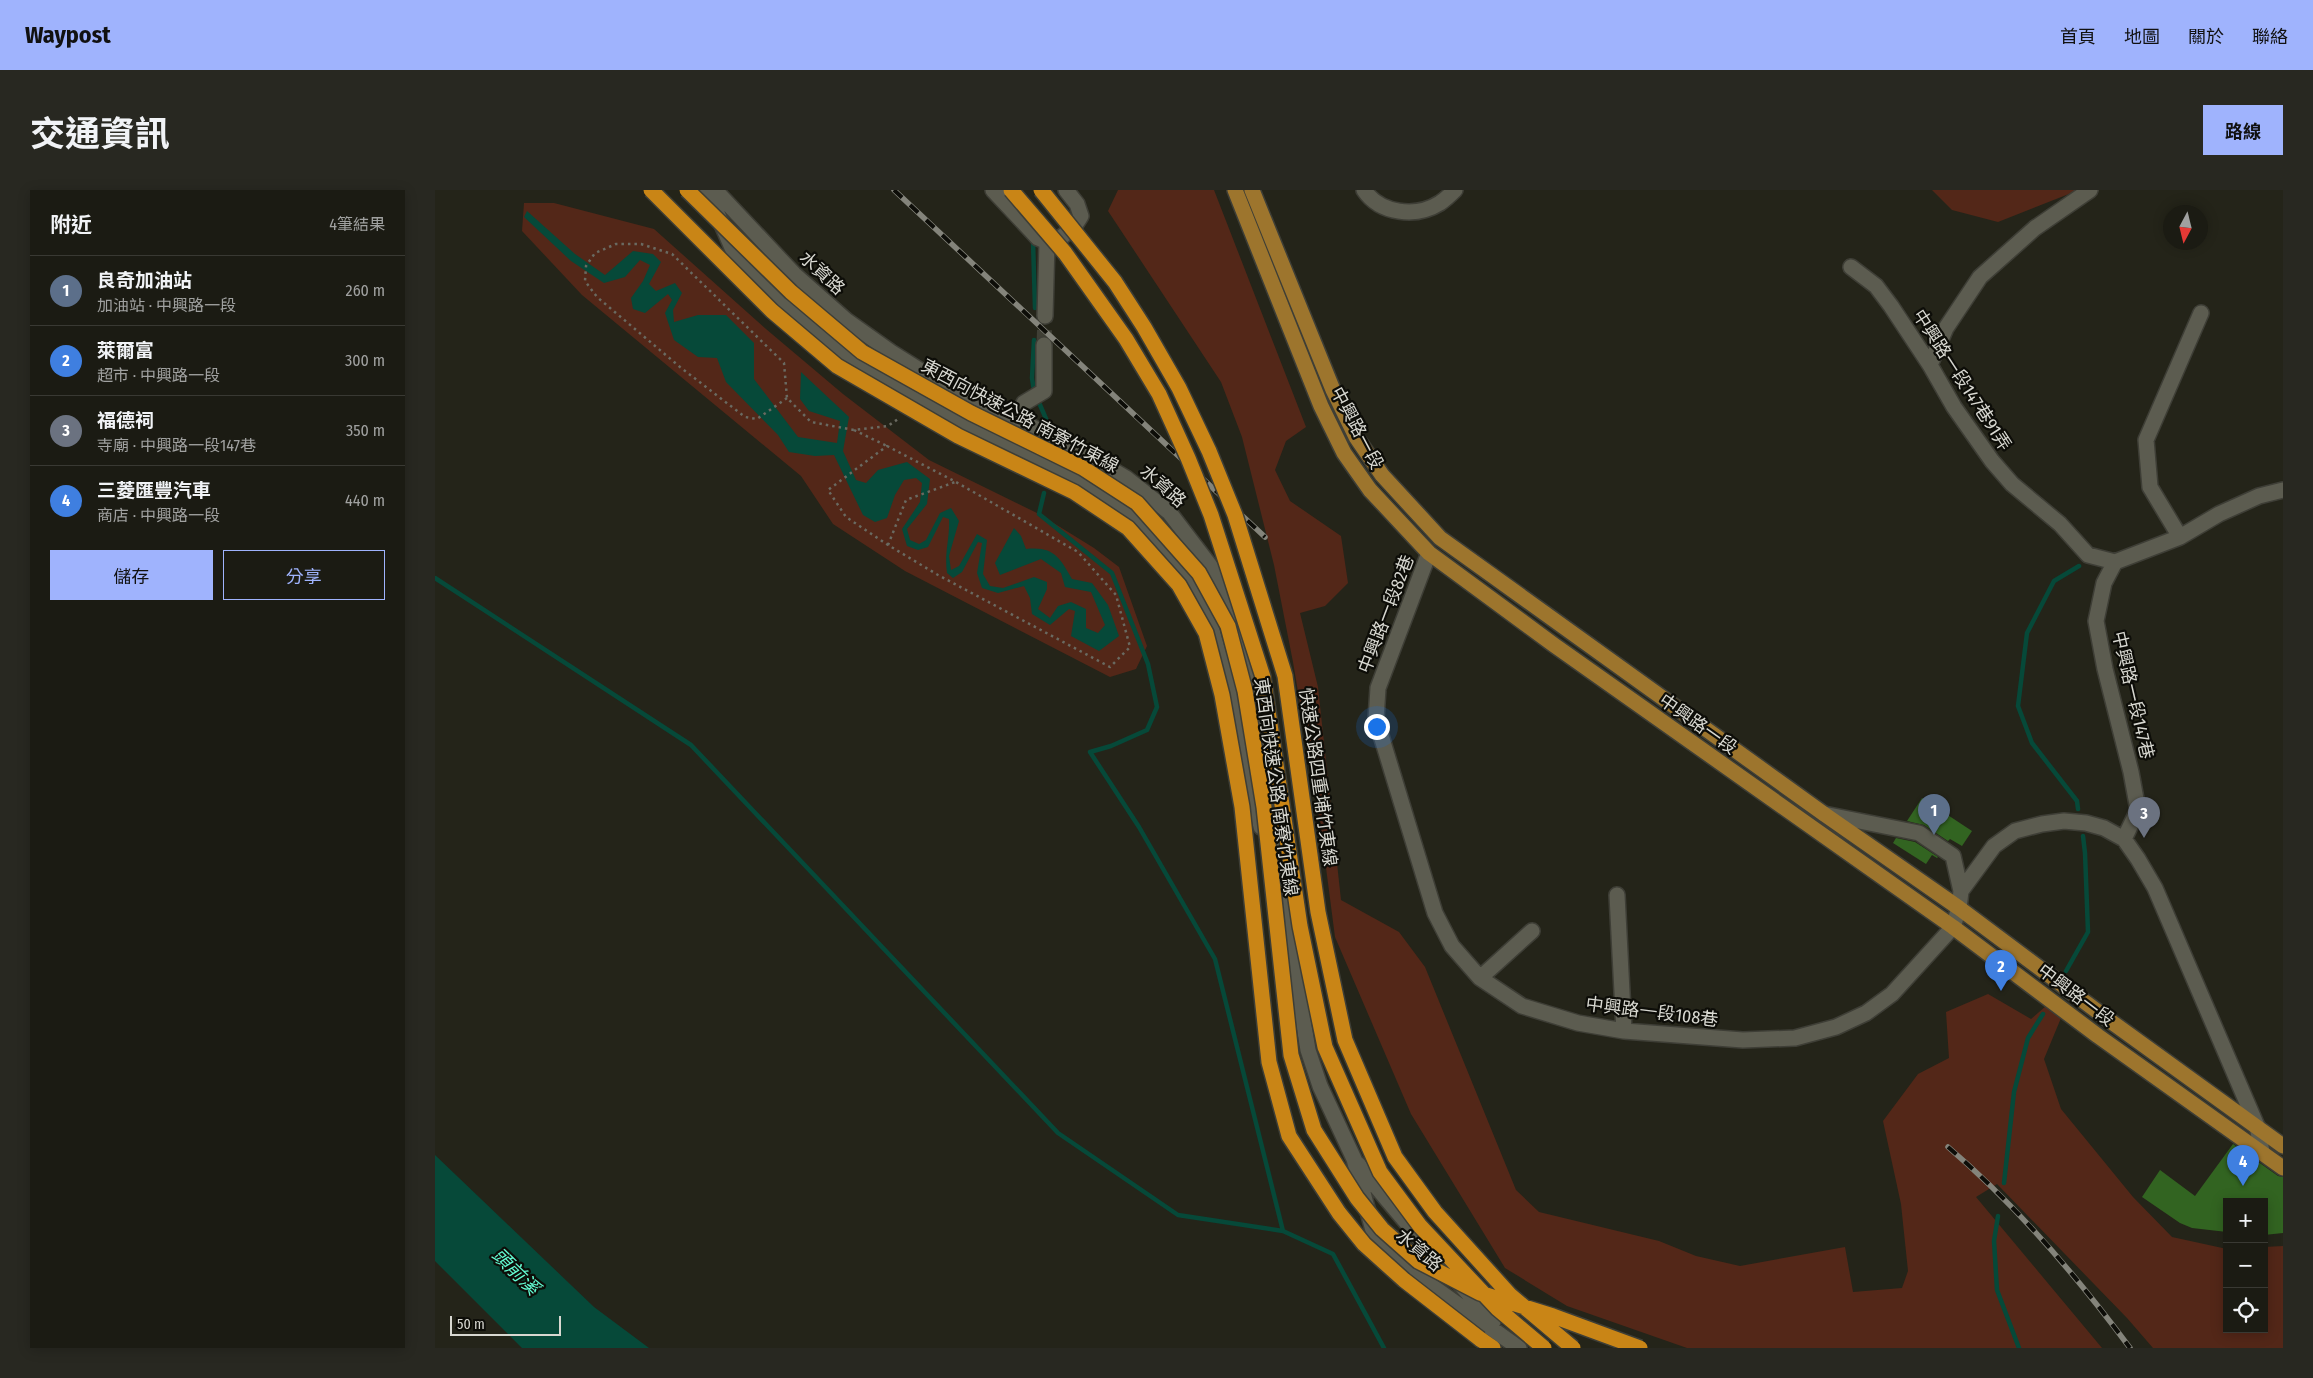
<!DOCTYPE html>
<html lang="zh-TW">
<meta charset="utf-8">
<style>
:root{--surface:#1b1b13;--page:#282821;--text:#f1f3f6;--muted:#a0a1a0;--line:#393933;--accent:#9fb3fd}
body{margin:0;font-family:"Fira Sans Condensed","Noto Sans TC",sans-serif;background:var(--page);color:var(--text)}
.controls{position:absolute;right:15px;bottom:15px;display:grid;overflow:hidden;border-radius:0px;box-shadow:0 2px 12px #0003}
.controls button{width:45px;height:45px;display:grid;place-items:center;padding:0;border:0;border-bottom:1px solid var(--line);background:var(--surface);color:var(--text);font:25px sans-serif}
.compass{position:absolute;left:1728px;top:15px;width:45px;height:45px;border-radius:50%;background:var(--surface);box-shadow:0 2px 12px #0003;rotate:187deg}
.scale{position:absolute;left:15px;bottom:12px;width:111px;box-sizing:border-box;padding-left:5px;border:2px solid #d8d8d1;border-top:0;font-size:14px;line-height:18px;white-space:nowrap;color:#d8d8d1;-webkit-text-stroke:4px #0d0d08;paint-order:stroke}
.you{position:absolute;left:941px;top:536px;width:18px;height:18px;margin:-12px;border:4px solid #fff;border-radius:50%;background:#1a73e8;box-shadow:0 0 0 8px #1a73e833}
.badge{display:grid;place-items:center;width:32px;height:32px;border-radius:50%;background:var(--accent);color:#fff;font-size:16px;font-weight:700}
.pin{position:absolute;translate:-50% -41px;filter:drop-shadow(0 1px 2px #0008)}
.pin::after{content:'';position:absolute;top:26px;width:18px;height:15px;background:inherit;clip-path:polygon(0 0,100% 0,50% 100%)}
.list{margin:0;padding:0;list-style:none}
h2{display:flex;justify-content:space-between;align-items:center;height:65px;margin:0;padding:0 20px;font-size:21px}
h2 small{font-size:16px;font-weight:400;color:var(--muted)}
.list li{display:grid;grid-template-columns:32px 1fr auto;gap:15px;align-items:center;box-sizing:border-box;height:70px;padding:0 20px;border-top:1px solid var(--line)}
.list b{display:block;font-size:19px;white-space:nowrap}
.list p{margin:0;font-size:16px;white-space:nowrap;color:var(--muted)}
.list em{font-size:16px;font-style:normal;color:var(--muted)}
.actions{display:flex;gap:10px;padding:15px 20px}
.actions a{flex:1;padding:11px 0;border:1px solid var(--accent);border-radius:0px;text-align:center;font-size:18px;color:var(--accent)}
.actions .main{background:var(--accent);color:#111}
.icon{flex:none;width:28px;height:28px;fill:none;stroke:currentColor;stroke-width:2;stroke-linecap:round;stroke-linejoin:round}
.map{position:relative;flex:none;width:1848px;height:1158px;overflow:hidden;border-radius:0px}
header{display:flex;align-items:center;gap:30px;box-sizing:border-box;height:70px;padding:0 25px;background:var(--accent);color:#111}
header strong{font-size:24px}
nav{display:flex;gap:28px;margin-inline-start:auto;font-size:18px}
.intro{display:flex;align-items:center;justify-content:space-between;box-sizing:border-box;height:120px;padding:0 30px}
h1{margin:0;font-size:35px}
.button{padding:12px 22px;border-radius:0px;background:var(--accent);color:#111;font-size:18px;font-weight:700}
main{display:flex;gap:30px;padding:0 30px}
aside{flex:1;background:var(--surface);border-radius:0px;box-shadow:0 2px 12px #0003}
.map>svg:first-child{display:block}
.green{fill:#532718}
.water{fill:#064939}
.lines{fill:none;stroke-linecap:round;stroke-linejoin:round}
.stream{stroke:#064939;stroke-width:4.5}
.building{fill:#326421}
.minor-tunnel{stroke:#3f3f35;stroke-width:15;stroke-dasharray:15 8;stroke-linecap:butt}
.minor-casing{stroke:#3e3e36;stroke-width:18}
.major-casing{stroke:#3e3e36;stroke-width:18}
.highway-casing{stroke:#3e3e36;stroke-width:18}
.path{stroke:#6a6a61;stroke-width:2.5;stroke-dasharray:2.5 4;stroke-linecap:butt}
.minor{stroke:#5c5c50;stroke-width:15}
.major{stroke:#9d752d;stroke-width:15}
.highway{stroke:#c98516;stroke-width:15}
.rail-casing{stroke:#84847b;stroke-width:5.5}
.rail{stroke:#0d0d08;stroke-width:4;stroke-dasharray:11;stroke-linecap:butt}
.highway-bridge-casing{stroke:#3e3e36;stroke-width:18;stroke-linecap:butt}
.highway-bridge{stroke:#c98516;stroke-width:15}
.labels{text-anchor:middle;stroke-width:4.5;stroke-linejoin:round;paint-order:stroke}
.street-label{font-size:18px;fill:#d8d8d1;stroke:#0d0d08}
.water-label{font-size:19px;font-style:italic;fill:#63fbd2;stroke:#0d0d08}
</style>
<header>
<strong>Waypost</strong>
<nav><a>首頁</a><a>地圖</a><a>關於</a><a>聯絡</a></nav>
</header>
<div class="intro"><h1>交通資訊</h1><a class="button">路線</a></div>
<main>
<aside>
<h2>附近<small>4筆結果</small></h2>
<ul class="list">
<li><span class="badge" style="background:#5c6f8a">1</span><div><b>良奇加油站</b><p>加油站 · 中興路一段</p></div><em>260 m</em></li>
<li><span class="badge" style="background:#3f7fe0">2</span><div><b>萊爾富</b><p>超市 · 中興路一段</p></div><em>300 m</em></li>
<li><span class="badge" style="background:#6b7280">3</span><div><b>福德祠</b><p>寺廟 · 中興路一段147巷</p></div><em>350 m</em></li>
<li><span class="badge" style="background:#3f7fe0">4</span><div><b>三菱匯豐汽車</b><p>商店 · 中興路一段</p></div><em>440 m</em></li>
</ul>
<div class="actions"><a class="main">儲存</a><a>分享</a></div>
</aside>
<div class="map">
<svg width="1848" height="1158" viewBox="0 0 1848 1158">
<rect width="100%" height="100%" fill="#242419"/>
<!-- green -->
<path class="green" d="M 683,0 L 779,0 L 871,237 L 851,251 L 840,280 L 855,311 L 906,346 L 913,393 L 890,416 L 865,423 L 883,497 L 906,710 L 964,742 L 990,777 L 1081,1000 L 1104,1022 L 1224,1051 L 1261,1066 L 1305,1076 L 1410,1057 L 1418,1102 L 1467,1098 L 1473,1081 L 1466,1014 L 1448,931 L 1483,884 L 1514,868 L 1511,822 L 1553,804 L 1596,829 L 1611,816 L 1626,828 L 1609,869 L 1626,919 L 1698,1007 L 1737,1047 L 1792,1059 L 1792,1139 L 1829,1139 L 1829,1057 L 1848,1056 L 1848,1158 L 1718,1158 L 1692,1128 L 1562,994 L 1541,1007 L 1667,1158 L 1252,1158 L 1132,1116 L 1070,1078 L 976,924 L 900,747 L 886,639 L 858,472 L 839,375 L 807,247 L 786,192 L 673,21 Z
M 1497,0 L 1644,0 L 1563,32 L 1517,20 Z
M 89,13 L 119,13 L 219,39 L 331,139 L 408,204 L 494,270 L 604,324 L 659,358 L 684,377 L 712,456 L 701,479 L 675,487 L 470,381 L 398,334 L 366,286 L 147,105 L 87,41 Z"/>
<!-- water -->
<path class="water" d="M 92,21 L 140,64 L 170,85 L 198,61 L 218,64 L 226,72 L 214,94 L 221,101 L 240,93 L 247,103 L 238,120 L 239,132 L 263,125 L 291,125 L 319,153 L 319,189 L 363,247 L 402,253 L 405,231 L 374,221 L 365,209 L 366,182 L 414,227 L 408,261 L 421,290 L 431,293 L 443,280 L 472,272 L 495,289 L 492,314 L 472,339 L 475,350 L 484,354 L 491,350 L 505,323 L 516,318 L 524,331 L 514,366 L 516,380 L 524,376 L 542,344 L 552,350 L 548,384 L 555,396 L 568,398 L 599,387 L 612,392 L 612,399 L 603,419 L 615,428 L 623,416 L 636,412 L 651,419 L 651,438 L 663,443 L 670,435 L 656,402 L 630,397 L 626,383 L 606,369 L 565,385 L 560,373 L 579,338 L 586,346 L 591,359 C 619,356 625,368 637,389 L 657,393 L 673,415 L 684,446 L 664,461 L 636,446 L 640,421 L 634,419 L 615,435 L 597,424 L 595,408 L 589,396 L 563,403 L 547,398 L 542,383 L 547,353 L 543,352 L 527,382 L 518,388 L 512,383 C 509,362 515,349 514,329 L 508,327 L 493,357 L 483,360 L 472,356 L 467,339 L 485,312 L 487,293 L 481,288 L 469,290 L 460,305 L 452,328 L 440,332 L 428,325 L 399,265 L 380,266 L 354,262 L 343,245 L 291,192 L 282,168 L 263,167 L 239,150 L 230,123 L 237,110 L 233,104 L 210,123 L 198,119 L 196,108 L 208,91 L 215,75 L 205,70 L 190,87 L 169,93 L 136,71 L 89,27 Z
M 0,965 L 159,1117 L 214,1158 L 87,1158 L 0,1071 Z"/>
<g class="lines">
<!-- stream -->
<path class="stream" d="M 598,51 L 600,118
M 599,150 L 597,188 L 599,201 L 615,238
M 609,303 L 604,324 L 677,383 L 713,474 L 722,517 L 712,540 L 676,556 L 655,562 L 704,637 L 780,769 L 848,1041
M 0,388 L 256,555 L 623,943 L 743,1025 L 848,1041 L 898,1064 L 949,1158
M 1643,619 L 1642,611 L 1597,553 L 1583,516 L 1592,443 L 1619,391 L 1644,376
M 1631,781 L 1653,742 L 1650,663 L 1648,646
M 1569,993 L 1579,902 L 1593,848 L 1608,824
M 1563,1026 L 1559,1051 L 1562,1100 L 1584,1158"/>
</g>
<!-- building -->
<path class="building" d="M 1487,608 L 1537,641 L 1527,656 L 1515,649 L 1513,651 L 1489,635 L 1472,631 Z
M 1461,648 L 1480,652 L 1503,667 L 1502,668 L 1497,665 L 1491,674 L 1458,653 Z
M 1798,954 L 1843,986 L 1848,987 L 1848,1043 L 1829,1045 L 1829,1012 L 1792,1012 L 1792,1042 L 1757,1038 L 1745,1033 L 1707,1007 L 1725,980 L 1760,1006 Z"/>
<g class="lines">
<!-- minor-tunnel -->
<path class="minor-tunnel" d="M 609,155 L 610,126"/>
<defs>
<path id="minor" d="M 272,0 L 301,67 L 335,102 L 416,171 L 488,214 L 567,256 L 643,291 L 699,327 L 722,352 L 754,391 L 774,430 L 793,496 L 826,637
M 280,0 L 359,84 L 411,130 L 456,162 L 491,184 L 645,261 L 691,288 L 734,322 L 776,377 L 797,420 L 816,491 L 838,614 L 861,786 L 873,860 L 885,896 L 919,969 L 940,1048 L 977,1082 L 1084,1158
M 558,0 L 603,48 L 612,52 L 623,50 L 639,37 L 646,26 L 642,14 L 631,0
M 929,0 C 945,24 981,28 1005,13 C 1011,9 1016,4 1020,0
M 1416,77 L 1441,96 L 1456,116 L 1495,175 L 1519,217 L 1557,271 L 1577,294 L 1625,334 L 1653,365 L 1680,372
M 610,126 L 612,52
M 1495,175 L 1511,138 L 1545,87 L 1600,38 L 1655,0
M 577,237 L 589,213 L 609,201 L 609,155
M 1745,347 L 1715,297 L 1711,250 L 1766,123
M 994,363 L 943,498 L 941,529 L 1000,723 L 1017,756 L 1045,788 L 1087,816 L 1143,833 L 1189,841 L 1308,850 L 1360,848 L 1401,837 L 1431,823 L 1457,804 L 1518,737 L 1524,718 L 1526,701 L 1559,656 L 1580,641 L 1607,634 L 1629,631 L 1651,633 L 1669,638 L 1689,649 L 1703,669 L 1720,698 L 1822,936 L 1827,962
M 1389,624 L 1484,643 L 1518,666 L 1526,701
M 1689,649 L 1703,620 L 1696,582 L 1670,479 L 1661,431 L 1669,393 L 1680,372 L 1745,347 L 1784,324 L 1824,306 L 1848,300
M 1182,705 L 1189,841
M 1045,788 L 1097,741
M 923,974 C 966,1029 1013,1079 1058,1132"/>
<path id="major" d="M 800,0 L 886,216 L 909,263 L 935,300 L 994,363 L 1119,455 L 1518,737 L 1663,846 L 1848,978
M 817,0 L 898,200 L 921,247 L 947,285 L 1005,348 L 1389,624 L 1524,718 L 1678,833 L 1848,956"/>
<path id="highway" d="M 1045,1149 L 1058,1158"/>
</defs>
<!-- minor casing -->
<use href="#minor" class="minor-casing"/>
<!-- major casing -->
<use href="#major" class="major-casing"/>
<!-- highway casing -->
<use href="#highway" class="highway-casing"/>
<!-- path -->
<path class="path" d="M 352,208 L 322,229 L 310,227 L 245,177 L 162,107 L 150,91 L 151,76 L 160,63 L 181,54 L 206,54 L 237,64 L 349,173 L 352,208 L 376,232 L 419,240 L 453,236 L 463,229
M 419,240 L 452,256
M 452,256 L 521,292 L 643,362 L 681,405 L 695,457 L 675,477 L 503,385 L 453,355 L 411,327 L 393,300 Z
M 453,355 L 471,310 L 520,292"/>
<!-- minor -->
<use href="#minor" class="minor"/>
<!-- major -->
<use href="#major" class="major"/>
<!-- highway -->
<use href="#highway" class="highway"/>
<defs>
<path id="rail" d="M 459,0 L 830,347
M 1513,957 C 1582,1016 1641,1085 1695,1158"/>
</defs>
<!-- rail casing -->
<use href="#rail" class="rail-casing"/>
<!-- rail -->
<use href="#rail" class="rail"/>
<defs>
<path id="highway-bridge" d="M 216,0 L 337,121 L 402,176 L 523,246 L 639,302 L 693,338 L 744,395 L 771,443 L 787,505 L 807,617 L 834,872 L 854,946 L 904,1023 L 929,1054 L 969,1090 L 1045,1149
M 252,0 L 356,102 L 427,162 L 536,223 L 648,278 L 702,313 L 764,383 L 793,436 L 810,501 L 829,617 L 856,865 L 879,940 L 922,1008 L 947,1039 L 983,1071 L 1045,1103 L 1118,1126 L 1205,1158
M 576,0 L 630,63 L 691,149 L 724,204 L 753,268 L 776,325 L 828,487 L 865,736 L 890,857 L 945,982 L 985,1036 L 1063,1119 L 1109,1158
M 606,0 L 680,92 L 709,137 L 744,198 L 774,261 L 800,325 L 850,486 L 883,722 L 910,850 L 960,967 L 1000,1022 L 1075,1105 L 1138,1158"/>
</defs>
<!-- highway-bridge casing -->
<use href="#highway-bridge" class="highway-bridge-casing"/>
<!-- highway-bridge -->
<use href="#highway-bridge" class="highway-bridge"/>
</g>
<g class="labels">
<!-- street labels -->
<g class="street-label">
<text transform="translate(387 83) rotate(43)" y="6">水資路</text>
<text transform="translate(1527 190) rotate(57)" y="6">中興路一段147巷91弄</text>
<text transform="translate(585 226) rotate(28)" y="6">東西向快速公路 南寮竹東線</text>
<text transform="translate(922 238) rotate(62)" y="6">中興路一段</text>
<text transform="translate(728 296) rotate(41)" y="6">水資路</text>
<text transform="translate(951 424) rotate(-69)" y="6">中興路一段82巷</text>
<text transform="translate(1698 505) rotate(77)" y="6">中興路一段147巷</text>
<text transform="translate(1263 534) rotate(35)" y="6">中興路一段</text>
<text transform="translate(883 587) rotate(82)" y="6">快速公路四重埔竹東線</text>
<text transform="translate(841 597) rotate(82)" y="6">東西向快速公路 南寮竹東線</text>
<text transform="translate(1641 805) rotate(37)" y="6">中興路一段</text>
<text transform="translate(1217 822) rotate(7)" y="6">中興路一段108巷</text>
<text transform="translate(984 1060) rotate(40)" y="6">水資路</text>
</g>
<!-- water labels -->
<g class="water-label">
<text transform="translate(81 1081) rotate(44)" y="7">頭前溪</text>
</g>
</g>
</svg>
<div class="controls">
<button>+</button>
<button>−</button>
<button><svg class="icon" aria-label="locate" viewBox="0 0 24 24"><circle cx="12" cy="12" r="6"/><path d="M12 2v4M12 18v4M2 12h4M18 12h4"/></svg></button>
</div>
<svg class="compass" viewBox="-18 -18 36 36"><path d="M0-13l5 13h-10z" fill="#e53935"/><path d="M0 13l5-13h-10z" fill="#a0a1a0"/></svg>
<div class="scale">50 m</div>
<div class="you"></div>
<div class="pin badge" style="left:1499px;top:645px;background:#5c6f8a">1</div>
<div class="pin badge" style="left:1566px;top:801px;background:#3f7fe0">2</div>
<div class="pin badge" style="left:1709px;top:648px;background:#6b7280">3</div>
<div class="pin badge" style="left:1808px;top:996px;background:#3f7fe0">4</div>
</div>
</main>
